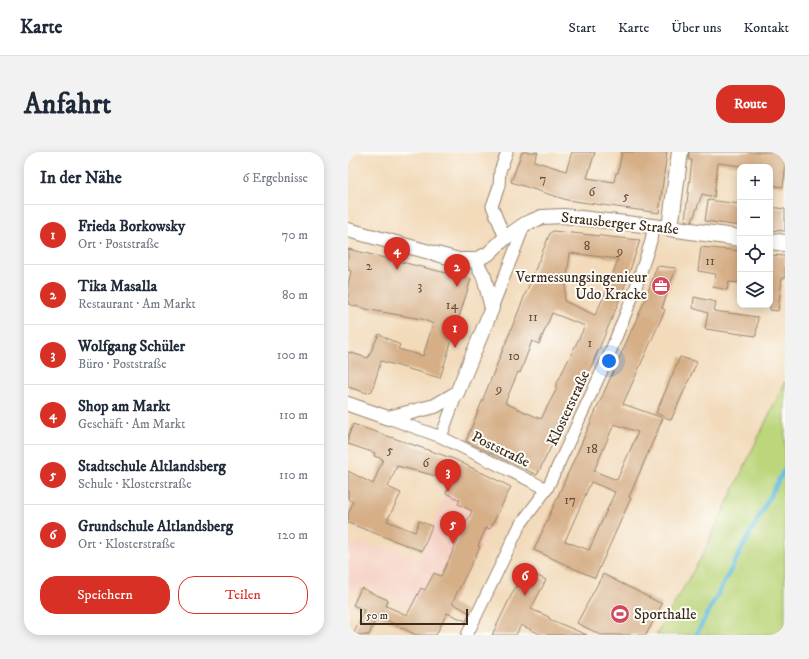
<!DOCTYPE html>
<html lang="de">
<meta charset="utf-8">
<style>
:root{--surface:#fff;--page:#f2f2f3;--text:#1f2937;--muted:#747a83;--line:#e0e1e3;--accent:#d93025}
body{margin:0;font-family:"IM FELL DW Pica",serif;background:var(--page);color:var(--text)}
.controls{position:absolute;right:12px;top:12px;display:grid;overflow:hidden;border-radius:8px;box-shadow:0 2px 10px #0003}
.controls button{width:36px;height:36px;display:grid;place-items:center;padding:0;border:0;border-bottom:1px solid var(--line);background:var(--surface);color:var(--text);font:20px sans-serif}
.scale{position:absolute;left:12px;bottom:10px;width:108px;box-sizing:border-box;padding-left:4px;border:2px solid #3b2a1e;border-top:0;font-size:11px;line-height:14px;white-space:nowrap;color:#3b2a1e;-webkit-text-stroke:3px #fdfcf7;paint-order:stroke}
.you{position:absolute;left:261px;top:209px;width:14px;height:14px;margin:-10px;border:3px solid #fff;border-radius:50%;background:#1a73e8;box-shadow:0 0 0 6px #1a73e833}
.badge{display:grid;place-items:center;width:26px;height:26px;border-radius:50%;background:var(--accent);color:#fff;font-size:13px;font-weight:700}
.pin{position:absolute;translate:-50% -33px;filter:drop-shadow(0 1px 2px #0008)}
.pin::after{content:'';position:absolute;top:21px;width:14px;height:12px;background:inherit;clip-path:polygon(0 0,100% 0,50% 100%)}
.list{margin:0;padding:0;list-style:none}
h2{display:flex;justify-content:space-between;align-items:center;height:52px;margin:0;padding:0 16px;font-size:17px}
h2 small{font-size:13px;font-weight:400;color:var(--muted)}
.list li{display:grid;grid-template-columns:26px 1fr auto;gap:12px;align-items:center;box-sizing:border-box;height:60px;padding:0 16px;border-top:1px solid var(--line)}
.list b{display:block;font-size:15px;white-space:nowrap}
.list p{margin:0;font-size:13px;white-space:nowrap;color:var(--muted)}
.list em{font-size:13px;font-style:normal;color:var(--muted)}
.actions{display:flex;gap:8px;padding:12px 16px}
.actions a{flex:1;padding:9px 0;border:1px solid var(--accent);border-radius:16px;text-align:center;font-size:14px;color:var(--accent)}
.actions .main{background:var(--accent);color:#fff}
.icon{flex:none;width:22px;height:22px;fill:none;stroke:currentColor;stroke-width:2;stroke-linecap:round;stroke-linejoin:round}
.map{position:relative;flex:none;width:437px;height:483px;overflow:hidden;border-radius:16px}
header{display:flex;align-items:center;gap:24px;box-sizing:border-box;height:56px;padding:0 20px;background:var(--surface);border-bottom:1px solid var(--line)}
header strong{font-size:19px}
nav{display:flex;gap:22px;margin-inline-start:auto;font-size:14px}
.intro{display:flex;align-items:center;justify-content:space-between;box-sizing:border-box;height:96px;padding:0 24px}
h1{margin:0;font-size:28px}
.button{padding:10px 18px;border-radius:16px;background:var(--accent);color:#fff;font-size:14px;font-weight:700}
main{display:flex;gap:24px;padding:0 24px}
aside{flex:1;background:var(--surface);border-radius:16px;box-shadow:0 2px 10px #0003}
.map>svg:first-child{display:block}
.built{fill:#f6d2c5}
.green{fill:#bcd67b;stroke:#7c804c}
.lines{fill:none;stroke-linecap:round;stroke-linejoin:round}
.stream{stroke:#61bcdf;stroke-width:4.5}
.building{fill:#d6af87;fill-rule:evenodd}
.minor-casing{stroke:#96826c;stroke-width:13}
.tertiary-casing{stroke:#96826c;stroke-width:16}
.secondary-casing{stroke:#96826c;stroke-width:18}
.minor{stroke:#fff;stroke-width:11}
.tertiary{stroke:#fff;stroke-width:14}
.secondary{stroke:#fff;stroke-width:16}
.labels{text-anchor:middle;stroke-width:4;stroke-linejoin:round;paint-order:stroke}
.number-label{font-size:13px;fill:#624b38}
.street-label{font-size:15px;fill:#3b2a1e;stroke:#fdfcf7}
.poi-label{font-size:15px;fill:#3b2a1e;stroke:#fdfcf7;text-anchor:end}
</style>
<header>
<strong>Karte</strong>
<nav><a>Start</a><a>Karte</a><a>Über uns</a><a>Kontakt</a></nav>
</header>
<div class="intro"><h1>Anfahrt</h1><a class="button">Route</a></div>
<main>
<aside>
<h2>In der Nähe<small>6 Ergebnisse</small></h2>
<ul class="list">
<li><span class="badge">1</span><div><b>Frieda Borkowsky</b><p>Ort · Poststraße</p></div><em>70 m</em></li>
<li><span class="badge">2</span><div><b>Tika Masalla</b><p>Restaurant · Am Markt</p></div><em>80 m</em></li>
<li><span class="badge">3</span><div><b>Wolfgang Schüler</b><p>Büro · Poststraße</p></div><em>100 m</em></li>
<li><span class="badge">4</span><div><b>Shop am Markt</b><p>Geschäft · Am Markt</p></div><em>110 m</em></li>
<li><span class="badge">5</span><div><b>Stadtschule Altlandsberg</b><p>Schule · Klosterstraße</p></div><em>110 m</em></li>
<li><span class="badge">6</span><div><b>Grundschule Altlandsberg</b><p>Ort · Klosterstraße</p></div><em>120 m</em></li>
</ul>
<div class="actions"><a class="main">Speichern</a><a>Teilen</a></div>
</aside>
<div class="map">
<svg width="437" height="483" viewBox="0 0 437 483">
<rect width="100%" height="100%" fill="#fdfcf7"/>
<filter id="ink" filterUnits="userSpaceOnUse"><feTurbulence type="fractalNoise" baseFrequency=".025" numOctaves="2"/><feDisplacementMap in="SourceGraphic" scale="8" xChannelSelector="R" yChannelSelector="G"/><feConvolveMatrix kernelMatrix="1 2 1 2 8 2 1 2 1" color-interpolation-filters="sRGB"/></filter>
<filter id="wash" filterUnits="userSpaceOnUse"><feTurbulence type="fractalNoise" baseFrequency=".012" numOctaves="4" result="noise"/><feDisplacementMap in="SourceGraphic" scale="16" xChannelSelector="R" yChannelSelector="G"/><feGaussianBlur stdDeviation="0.9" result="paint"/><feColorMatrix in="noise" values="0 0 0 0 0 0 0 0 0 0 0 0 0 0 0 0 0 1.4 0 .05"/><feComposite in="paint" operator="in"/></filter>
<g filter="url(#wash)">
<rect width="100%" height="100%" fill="#f2daba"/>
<!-- built -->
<path class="built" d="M 106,307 L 163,335 L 90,478 L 66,456 L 13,432 L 9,441 L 0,437 L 0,390 L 48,398 L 71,407 L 98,341 L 101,328 L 97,326 Z"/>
<!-- green -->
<path class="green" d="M 437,229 L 437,483 L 308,483 L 353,406 Z"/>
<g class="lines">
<!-- stream -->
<path class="stream" d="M 348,483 L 437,316"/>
</g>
<g id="blocks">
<!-- building -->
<path class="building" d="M 174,0 L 190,0 L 186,9 L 218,19 L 224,0 L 247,0 L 239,26 L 266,30 L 268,21 L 270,21 L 274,0 L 319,0 L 311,61 L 219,48 L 163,30 Z
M 341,0 L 437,0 L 437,20 L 435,35 L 422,33 L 424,18 L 422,18 L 422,15 L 402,15 L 370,11 L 366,45 L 354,42 L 344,70 L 337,68 L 344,8 L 341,8 Z
M 360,48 L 392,52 L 392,74 L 357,69 Z
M 422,55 L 437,57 L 437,79 L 422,78 Z
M 205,79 L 292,88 L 274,142 L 245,211 L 189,323 L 118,289 L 202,81 ZM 222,101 L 270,107 L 260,136 L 247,163 L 216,149 ZM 204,161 L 237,174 L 207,235 L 209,236 L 193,267 L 157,251 L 170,220 L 172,221 L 184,189 L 191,192 Z
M 353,95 L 392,99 L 392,131 L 381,130 L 379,138 L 365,135 L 368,122 L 350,119 Z
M 0,97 L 123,127 L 92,226 L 33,209 L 24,239 L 19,241 L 0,235 L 0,200 L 20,206 L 31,182 L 52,193 L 50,197 L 75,204 L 85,172 L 74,167 L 22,158 L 0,152 L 0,133 L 3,119 L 0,118 Z
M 422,103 L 437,104 L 437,126 L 434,126 L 430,159 L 422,158 Z
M 309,114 L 328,116 L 314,156 L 317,158 L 275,252 L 315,266 L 281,345 L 283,346 L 247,426 L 186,398 L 297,148 ZM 266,272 L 290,280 L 269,328 L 246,319 ZM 243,330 L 267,340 L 241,398 L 217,389 Z
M 346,145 L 368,150 L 366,159 L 410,165 L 408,184 L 357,177 L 360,161 L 345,156 Z
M 332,205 L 349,210 L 323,268 L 308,261 Z
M 5,272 L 106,307 L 163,335 L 142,377 L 138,376 L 130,394 L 132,395 L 104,451 L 122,461 L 118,469 L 99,461 L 88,483 L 68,483 L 29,463 L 21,483 L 5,483 L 16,458 L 5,453 L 13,436 L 40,448 L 38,454 L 59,463 L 73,436 L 77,438 L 86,421 L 93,424 L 124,359 L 110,352 L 112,348 L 98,341 L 104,328 L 49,314 L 40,335 L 53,341 L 39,369 L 67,380 L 71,369 L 84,374 L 74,399 L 0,371 L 0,363 L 5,350 L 0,347 L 0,319 L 25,332 L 35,307 L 26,304 L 27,301 L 0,292 L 0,285 Z
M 176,417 L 198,428 L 183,457 L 201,465 L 201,467 L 239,483 L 194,483 L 173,473 L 168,483 L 144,483 Z
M 255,422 L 314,452 L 298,483 L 253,483 L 229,471 Z"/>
</g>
</g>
<g filter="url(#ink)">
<use href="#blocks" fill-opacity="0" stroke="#96826c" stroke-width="1"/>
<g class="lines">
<defs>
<path id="minor" d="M 157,86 L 144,54 L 151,34 L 152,19 L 159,0
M 144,156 L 177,72
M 40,266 L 93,285 L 199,337
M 93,285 L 109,241
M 119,483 L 172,373 L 199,337 L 259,208 L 286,141 L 303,89 L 305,75"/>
<path id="tertiary" d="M 0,78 L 111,108 L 127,108 L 140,102 L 157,86 L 177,72 L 194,65 L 215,64 L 322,76
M 0,252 L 40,266 L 87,254 L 109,241 L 144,156 L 136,125 L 127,108"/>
<path id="secondary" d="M 332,0 L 322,76 L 392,86
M 422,89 L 437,91"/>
</defs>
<!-- minor casing -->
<use href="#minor" class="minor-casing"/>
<!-- tertiary casing -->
<use href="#tertiary" class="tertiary-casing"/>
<!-- secondary casing -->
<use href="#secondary" class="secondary-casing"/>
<!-- minor -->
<use href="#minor" class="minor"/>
<!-- tertiary -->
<use href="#tertiary" class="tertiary"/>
<!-- secondary -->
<use href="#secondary" class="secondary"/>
</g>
</g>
<!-- icons -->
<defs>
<symbol id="office-disc" viewBox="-11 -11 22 22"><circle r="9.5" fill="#d1495b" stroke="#fdfcf7"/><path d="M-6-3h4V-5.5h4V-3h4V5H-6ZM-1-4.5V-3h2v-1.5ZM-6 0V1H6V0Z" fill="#fff"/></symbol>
<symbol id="stadium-disc" viewBox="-11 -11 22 22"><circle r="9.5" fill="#d1495b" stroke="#fdfcf7"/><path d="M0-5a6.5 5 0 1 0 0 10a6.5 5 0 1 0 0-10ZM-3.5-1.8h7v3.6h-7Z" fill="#fff"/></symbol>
</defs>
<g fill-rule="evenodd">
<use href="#office-disc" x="302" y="123" width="22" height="22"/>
<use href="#stadium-disc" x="261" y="451" width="22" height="22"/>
</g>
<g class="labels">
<!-- number labels -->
<g class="number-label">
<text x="195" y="31">7</text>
<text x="244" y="44">6</text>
<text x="278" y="48">5</text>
<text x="239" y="98">8</text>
<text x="272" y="103">9</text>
<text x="362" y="113">11</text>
<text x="21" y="118">2</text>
<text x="72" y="138">3</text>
<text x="104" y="157">14</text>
<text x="185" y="169">11</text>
<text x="242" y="195">1</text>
<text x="166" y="208">10</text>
<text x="151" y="241">9</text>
<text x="244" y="301">18</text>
<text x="42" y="302">5</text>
<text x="78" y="315">6</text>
<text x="222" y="352">17</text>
</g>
<!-- street labels -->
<g class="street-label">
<text transform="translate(272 71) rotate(6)" y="5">Strausberger Straße</text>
<text transform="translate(220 256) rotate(-65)" y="5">Klosterstraße</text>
<text transform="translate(153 297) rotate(26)" y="5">Poststraße</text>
</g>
<!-- poi labels -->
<g class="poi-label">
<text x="299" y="130">Vermessungsingenieur<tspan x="299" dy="17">Udo Kracke</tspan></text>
<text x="286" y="467" text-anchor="start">Sporthalle</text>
</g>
</g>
</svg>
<div class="controls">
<button>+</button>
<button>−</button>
<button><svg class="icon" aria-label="locate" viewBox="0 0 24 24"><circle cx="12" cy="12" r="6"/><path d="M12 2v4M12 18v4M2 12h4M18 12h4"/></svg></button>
<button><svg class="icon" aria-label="layers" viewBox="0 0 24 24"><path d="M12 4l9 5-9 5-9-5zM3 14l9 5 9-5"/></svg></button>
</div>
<div class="scale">50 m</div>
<div class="you"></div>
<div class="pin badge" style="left:107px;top:196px">1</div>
<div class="pin badge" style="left:109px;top:135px">2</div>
<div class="pin badge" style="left:100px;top:340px">3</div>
<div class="pin badge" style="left:49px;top:118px">4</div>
<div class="pin badge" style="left:105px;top:392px">5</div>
<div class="pin badge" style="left:177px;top:444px">6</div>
</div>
</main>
